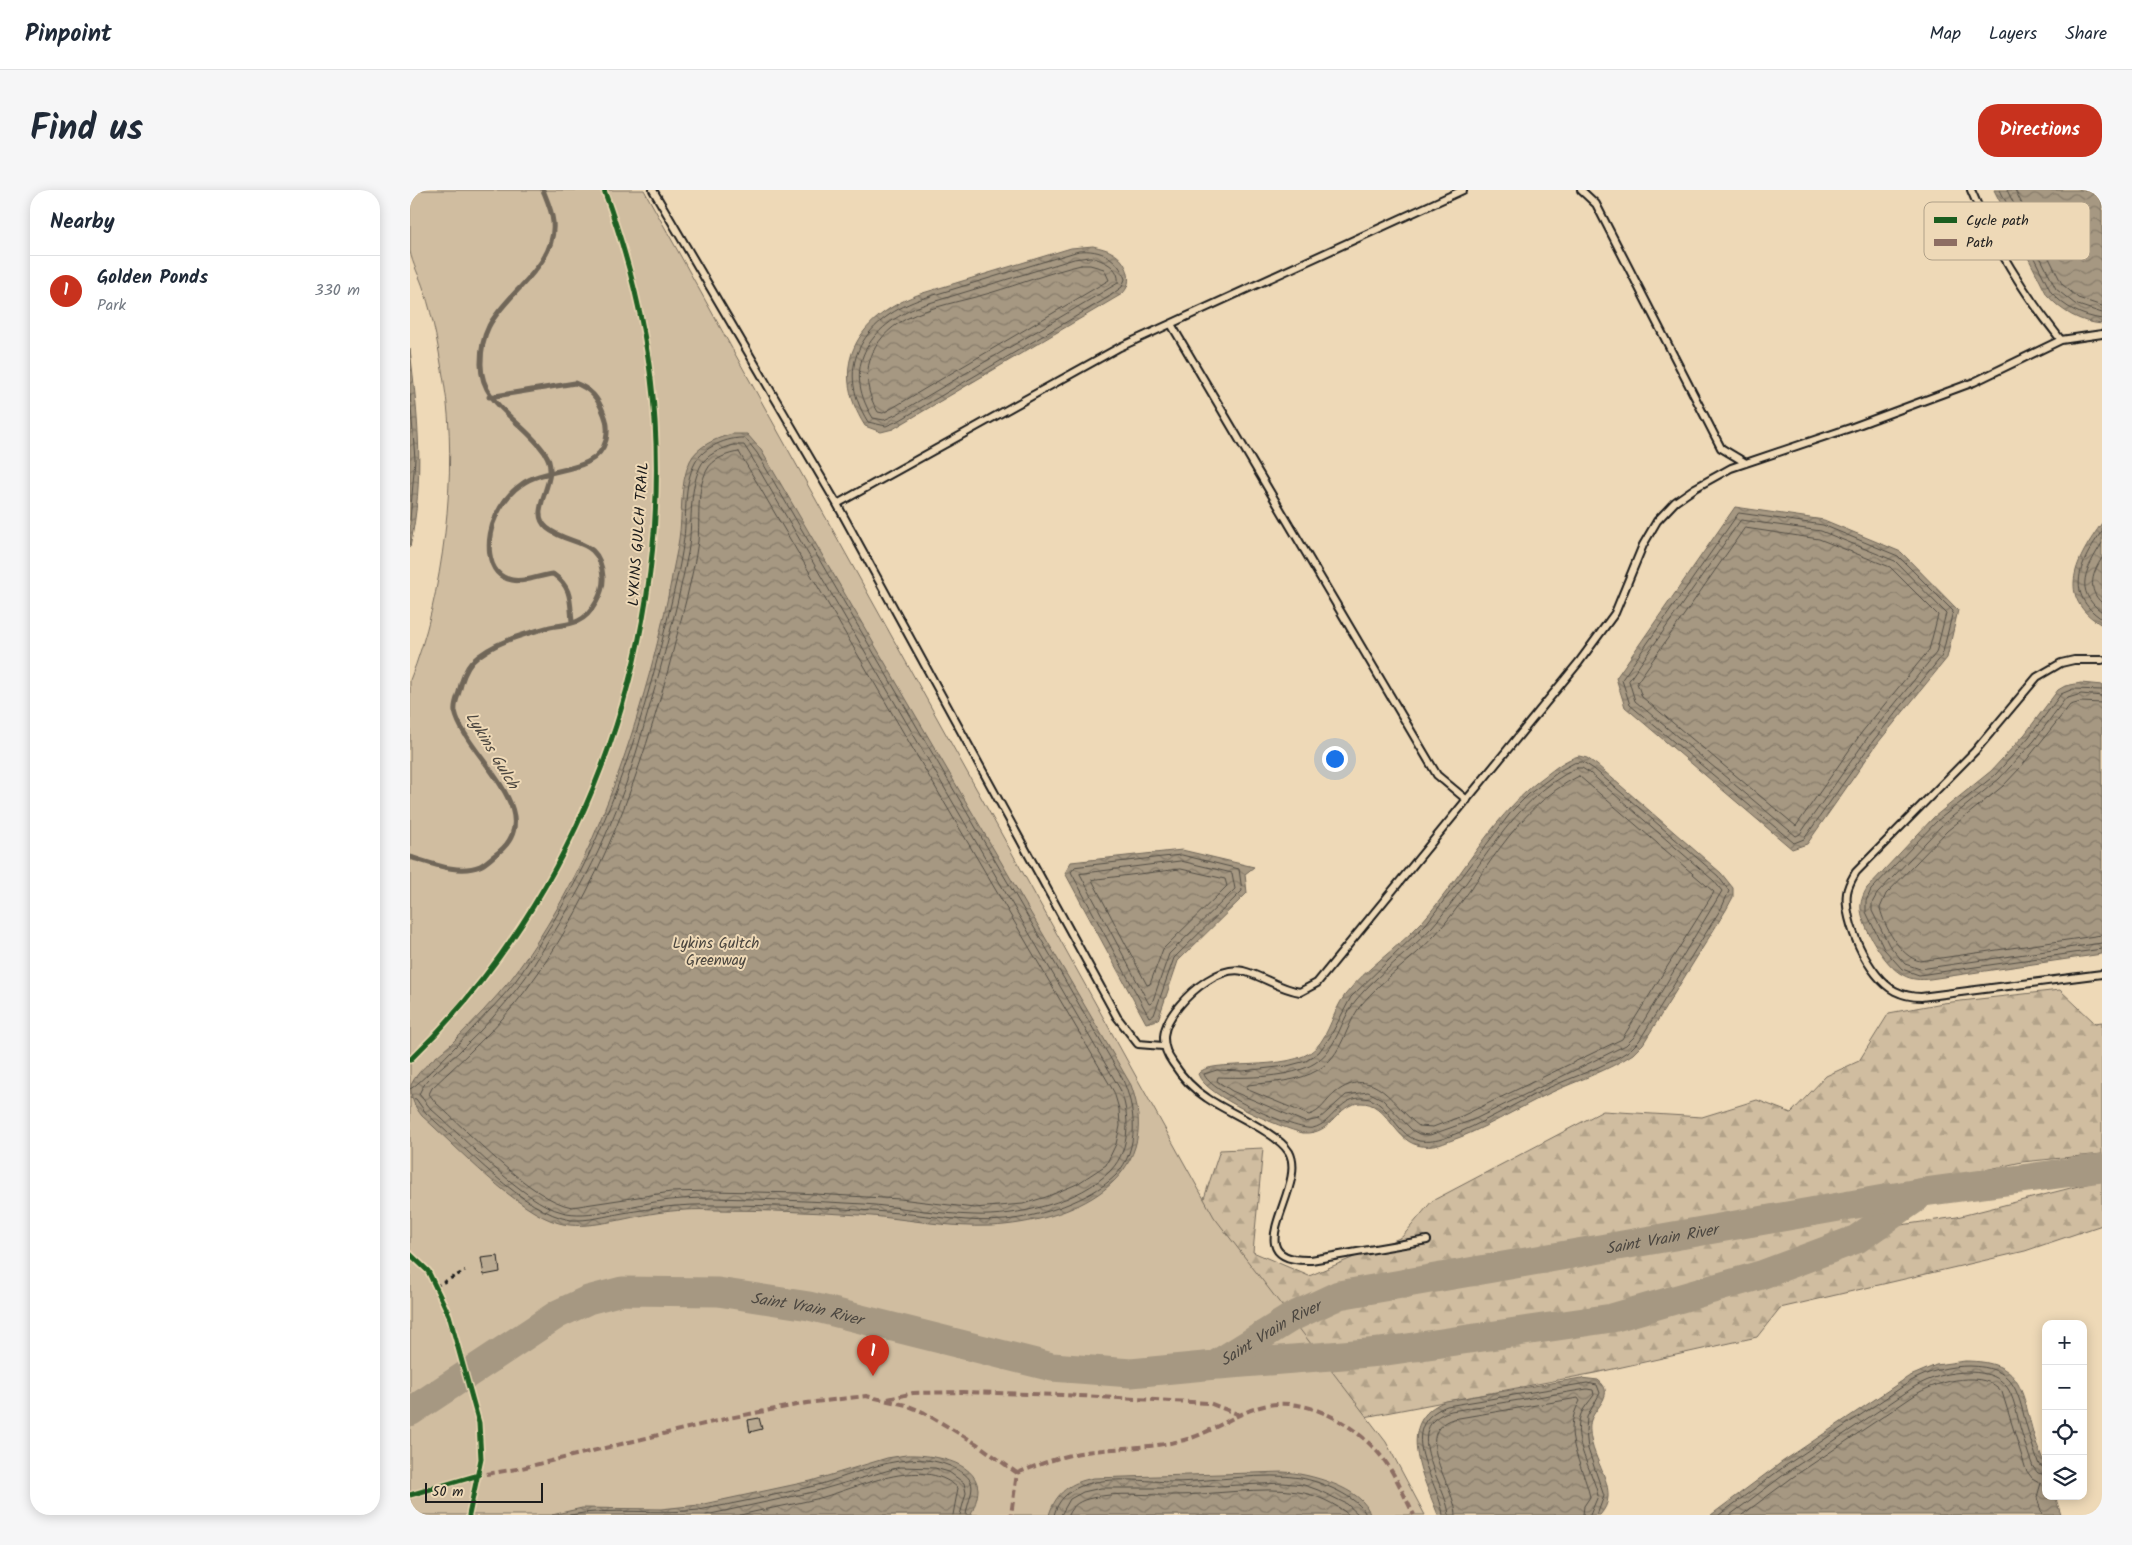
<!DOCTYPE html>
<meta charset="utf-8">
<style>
:root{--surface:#fff;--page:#f6f6f7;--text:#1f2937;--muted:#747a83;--line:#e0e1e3;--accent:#c8321e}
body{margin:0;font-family:Kalam,sans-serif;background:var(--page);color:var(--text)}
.controls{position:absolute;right:15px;bottom:15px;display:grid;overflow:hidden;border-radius:10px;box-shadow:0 2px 12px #0003}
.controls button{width:45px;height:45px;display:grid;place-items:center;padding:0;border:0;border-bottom:1px solid var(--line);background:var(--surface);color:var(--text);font:25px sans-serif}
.scale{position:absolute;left:15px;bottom:12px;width:118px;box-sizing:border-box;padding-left:5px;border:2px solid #1c1c1c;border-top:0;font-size:14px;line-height:18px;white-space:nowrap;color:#1c1c1c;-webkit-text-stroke:4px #eed9b7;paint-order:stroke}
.you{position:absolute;left:924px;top:568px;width:18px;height:18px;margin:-12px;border:4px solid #fff;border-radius:50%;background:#1a73e8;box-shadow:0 0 0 8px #1a73e833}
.badge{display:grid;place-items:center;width:32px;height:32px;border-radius:50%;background:var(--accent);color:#fff;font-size:16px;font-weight:700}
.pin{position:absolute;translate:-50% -41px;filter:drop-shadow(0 1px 2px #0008)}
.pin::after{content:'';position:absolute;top:26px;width:18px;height:15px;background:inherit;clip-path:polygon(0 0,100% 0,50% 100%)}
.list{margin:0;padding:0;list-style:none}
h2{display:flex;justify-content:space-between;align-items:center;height:65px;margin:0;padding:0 20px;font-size:21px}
h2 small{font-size:16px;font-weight:400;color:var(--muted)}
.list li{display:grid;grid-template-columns:32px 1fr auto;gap:15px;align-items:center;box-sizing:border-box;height:70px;padding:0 20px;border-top:1px solid var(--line)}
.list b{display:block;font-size:19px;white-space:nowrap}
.list p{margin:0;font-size:16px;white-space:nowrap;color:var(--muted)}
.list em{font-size:16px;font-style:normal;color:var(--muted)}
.icon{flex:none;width:28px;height:28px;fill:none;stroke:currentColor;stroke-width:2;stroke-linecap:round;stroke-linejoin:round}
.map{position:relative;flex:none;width:1692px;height:1325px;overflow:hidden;border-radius:20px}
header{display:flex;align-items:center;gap:30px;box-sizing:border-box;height:70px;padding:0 25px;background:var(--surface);border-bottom:1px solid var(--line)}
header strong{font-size:24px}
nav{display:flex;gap:28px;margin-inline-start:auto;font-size:18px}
.intro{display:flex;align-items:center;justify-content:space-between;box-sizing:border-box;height:120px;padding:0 30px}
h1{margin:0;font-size:35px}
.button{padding:12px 22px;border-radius:20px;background:var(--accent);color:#fff;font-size:18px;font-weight:700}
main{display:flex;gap:30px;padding:0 30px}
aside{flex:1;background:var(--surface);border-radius:20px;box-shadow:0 2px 12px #0003}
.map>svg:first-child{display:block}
.forest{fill:url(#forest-firs);stroke:#766c5e}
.green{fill:#d0bda0;stroke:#766c5e}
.water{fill:url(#water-waves);stroke:#6f6659}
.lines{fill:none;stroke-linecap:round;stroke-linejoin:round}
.shore{stroke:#534e45;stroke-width:1}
.stream{stroke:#6f6659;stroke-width:5}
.river{stroke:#a69882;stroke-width:29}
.building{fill:#baaa91;stroke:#1c1c1c}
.lane-casing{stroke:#1c1c1c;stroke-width:10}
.path{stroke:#1c1c1c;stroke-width:3;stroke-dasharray:4 4;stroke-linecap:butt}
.lane{stroke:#eed9b7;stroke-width:6}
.quiet{stroke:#8d6e63;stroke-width:4;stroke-dasharray:8 4;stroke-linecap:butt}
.cycleway-casing{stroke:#eed9b7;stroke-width:8}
.cycleway{stroke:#1b5e20;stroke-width:5}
.labels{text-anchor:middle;stroke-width:4;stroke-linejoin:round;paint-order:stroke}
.street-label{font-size:15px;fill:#1c1c1c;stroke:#eed9b7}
.park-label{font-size:15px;fill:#49443d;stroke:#eed9b7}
.water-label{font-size:16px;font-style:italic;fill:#4c4740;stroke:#eed9b7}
.key{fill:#eed9b7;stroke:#afa088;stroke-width:1}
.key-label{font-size:14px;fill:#1c1c1c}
</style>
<header>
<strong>Pinpoint</strong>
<nav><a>Map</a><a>Layers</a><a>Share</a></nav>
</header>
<div class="intro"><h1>Find us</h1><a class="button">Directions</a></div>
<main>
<aside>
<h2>Nearby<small></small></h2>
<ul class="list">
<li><span class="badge">1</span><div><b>Golden Ponds</b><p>Park</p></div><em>330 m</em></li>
</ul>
</aside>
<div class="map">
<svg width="1692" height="1325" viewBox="0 0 1692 1325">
<defs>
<pattern id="forest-firs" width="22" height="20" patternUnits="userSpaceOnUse" patternTransform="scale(1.25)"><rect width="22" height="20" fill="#d0bda0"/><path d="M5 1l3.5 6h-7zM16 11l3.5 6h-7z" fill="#b2a289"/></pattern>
<pattern id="water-waves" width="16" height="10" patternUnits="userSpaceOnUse" patternTransform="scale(1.25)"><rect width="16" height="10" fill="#a69882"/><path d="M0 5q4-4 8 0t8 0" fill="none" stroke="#867b6a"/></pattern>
</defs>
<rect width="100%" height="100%" fill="#eed9b7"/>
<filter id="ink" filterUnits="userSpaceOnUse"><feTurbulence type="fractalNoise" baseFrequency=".02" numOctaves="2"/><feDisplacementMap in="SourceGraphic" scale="10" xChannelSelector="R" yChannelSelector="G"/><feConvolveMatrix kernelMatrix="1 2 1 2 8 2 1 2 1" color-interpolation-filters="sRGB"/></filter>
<g filter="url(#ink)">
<!-- forest -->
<path class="forest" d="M 1650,800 L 1685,833 L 1692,832 L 1692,964 L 1612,972 L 1520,992 L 930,1099 L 880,1120 L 808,1167 L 775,1066 L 810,960 L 853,958 L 843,1062 L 899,1086 L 992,1047 L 1022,1011 L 1193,921 L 1292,927 L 1347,910 L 1381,923 L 1416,886 L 1449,871 L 1479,823 L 1533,813 Z
M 1692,990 L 1692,1035 L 1615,1061 L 1370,1118 L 1347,1147 L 1185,1183 L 939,1230 L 845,1179 L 1200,1134 L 1350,1093 L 1451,1054 L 1477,1037 L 1547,1027 Z
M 1485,1014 L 1445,1042 L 1348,1079 L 1201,1122 L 971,1157 L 821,1170 L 881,1132 L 930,1108 Z"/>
<!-- green -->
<path class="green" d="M 0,0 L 234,0 L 804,1027 L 976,1252 L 1015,1325 L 0,1325 L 0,490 C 33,409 49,278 34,192 C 29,161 24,130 14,100 C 10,87 2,73 0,61 C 0,41 0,19 0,0 Z"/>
<!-- water -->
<path class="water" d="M 1584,0 L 1692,0 L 1692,134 C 1670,132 1652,122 1637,105 Z
M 683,56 C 690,58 697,59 703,63 C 717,71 725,92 712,104 L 483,239 L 471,242 L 455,236 C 416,174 450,124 513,103 L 661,58 Z
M 0,159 C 8,229 15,287 0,357 Z
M 322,244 L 337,244 L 351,260 L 721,895 C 756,991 660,1032 581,1036 C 537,1038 493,1028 450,1025 C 401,1022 353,1020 305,1020 C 285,1019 265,1020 246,1023 C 217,1027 176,1041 149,1033 C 108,1023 46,956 12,926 C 5,917 0,908 1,895 C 9,877 32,864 45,850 C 64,831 84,810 101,789 C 133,747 167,687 187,638 C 219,563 245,472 261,392 C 263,378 267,363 269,349 C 273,324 269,295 280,271 C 287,256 307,248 322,244 Z
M 1325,317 L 1414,330 L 1491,362 L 1548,420 L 1537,468 L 1467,554 L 1397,654 L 1382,659 L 1215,517 L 1206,488 Z
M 1692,333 L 1692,435 C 1644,407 1667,368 1692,333 Z
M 1671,493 L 1692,495 L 1692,764 L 1520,789 C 1510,790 1502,790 1493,785 C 1476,777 1453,739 1451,720 C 1450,712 1453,705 1457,698 L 1524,627 L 1581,581 L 1615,544 L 1648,500 L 1655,496 Z
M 1169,566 L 1177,568 L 1187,575 L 1311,683 L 1323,698 L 1323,707 L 1316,720 L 1233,854 L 1223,864 C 1198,881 1168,890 1140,903 C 1106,919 1073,940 1037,952 C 1028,956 1017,958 1007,955 C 984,949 976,912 951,913 C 926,913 924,945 893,943 C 871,938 795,906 788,884 C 798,867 880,884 906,858 C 920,843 923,821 935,805 C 957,777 988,758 1012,732 C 1056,682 1084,622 1139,583 C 1148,576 1157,569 1169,566 Z
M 772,660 L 844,677 L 835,684 L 837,703 L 768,771 L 748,830 L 736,833 L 655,683 L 661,672 Z
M 1555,1171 C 1613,1171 1611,1200 1624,1246 C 1627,1257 1633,1268 1636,1279 C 1637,1287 1636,1298 1636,1306 L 1645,1306 L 1651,1325 L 1301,1325 L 1372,1272 L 1498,1187 L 1526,1175 Z
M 1171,1188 L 1188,1190 C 1206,1204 1186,1216 1181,1230 C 1179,1236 1180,1243 1181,1249 C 1185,1275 1211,1302 1190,1325 L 1028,1325 C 1014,1288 983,1231 1036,1211 Z
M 496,1265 C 518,1264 566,1270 568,1299 C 568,1308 564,1317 561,1325 L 142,1325 L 172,1318 L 251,1319 L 289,1315 L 401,1291 L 477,1268 Z
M 873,1282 C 897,1283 955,1298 960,1325 L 639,1325 C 646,1302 661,1292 684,1288 Z"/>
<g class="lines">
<!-- shore -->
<path class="shore" d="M 1590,0 L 1641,102 C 1655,118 1672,126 1692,129
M 1597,0 L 1646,99 L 1665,114 L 1692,123
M 1605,0 L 1652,94 L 1668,108 L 1692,116
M 669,61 C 691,59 708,68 715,89 L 712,97 L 697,108 L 490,230 L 476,236 L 458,232 C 422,174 456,127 514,108 Z
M 681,67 C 694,71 710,77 708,93 L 487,224 L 474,230 L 463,228 C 429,174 463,132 516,114 L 664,69 Z
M 671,75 L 680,75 L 694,79 L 699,90 L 484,217 L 473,223 L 468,222 C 446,187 460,147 496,129 C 521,116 553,111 580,103 C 610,94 641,82 671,75 Z
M 0,204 L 5,269 L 0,330
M 324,255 L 334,255 L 341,266 L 710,899 C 720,924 721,959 701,980 C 671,1012 606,1027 564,1025 C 527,1024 490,1017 454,1014 C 403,1011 353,1009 302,1008 C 283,1008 264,1009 245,1012 C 218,1016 177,1029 152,1022 C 114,1013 52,946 21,919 L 9,904 C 16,886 40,872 53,858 C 73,839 92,818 109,796 C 119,784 127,769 136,755 C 175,695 206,630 227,560 C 246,495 265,430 278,363 C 283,335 278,303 290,277 C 295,265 312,258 324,255 Z
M 329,262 L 704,902 L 709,919 L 710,936 L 706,954 L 696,975 L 667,994 L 636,1007 L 613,1014 L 564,1018 L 490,1009 L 388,1003 L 302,1001 L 261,1002 L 162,1017 C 121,1010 59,942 26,913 L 19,904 L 22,898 C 55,867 89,836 116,800 C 190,700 231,584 262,465 C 271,428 283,389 288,351 C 290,328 286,300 297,280 C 302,269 319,263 329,262 Z
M 1329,323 L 1413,335 L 1488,366 L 1543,421 L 1532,466 L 1463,551 L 1394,649 L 1384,653 L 1220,515 L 1212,490 Z
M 1331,330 L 1411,341 L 1485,371 L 1536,423 L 1526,463 L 1458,547 L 1390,644 L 1386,646 L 1225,511 L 1219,491 Z
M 1335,338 L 1409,349 L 1480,377 L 1528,425 L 1519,460 L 1452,542 L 1386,636 L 1232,507 L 1227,493 Z
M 1692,341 C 1670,372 1654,404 1692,429
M 1692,353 C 1677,378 1662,400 1692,422
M 1692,368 C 1683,382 1676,399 1692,413
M 1692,500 L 1663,499 L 1651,504 L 1619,547 L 1585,585 L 1527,631 L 1461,700 L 1456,711 L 1456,722 L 1474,759 L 1492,779 L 1509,785 L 1692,759
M 1692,506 L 1671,504 L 1655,509 L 1624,551 L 1589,589 L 1532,635 L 1467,704 L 1462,713 L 1462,721 L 1479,755 L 1495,774 L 1510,779 L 1692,753
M 1692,513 L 1671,512 L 1660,515 L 1611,577 L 1593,596 L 1537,641 L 1476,704 L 1470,718 C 1474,736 1490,767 1510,771 L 1692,745
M 1173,572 L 1184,579 L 1308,686 L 1319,701 L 1312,717 L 1229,851 L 1220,860 C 1195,877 1165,886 1138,898 C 1103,914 1071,935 1035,948 C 1027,951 1018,952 1009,951 C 984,945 978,906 950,908 C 928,909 923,933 903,938 C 887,942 798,901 794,884 L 807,880 L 833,881 L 877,876 L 896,871 L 909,862 L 920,847 L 941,807 L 1016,734 L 1102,621 L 1119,604 L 1151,580 L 1164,573 Z
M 1167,578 L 1172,578 L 1180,583 L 1304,691 L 1312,701 L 1224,847 L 1216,855 L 1063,930 L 1020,945 L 1009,944 L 1002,940 L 972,909 L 958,902 L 936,905 L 909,929 L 895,932 L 822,901 L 807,891 L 808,887 C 836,888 881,888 905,873 C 928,858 930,830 946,810 C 968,783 999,763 1022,737 C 1069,684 1100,610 1167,578 Z
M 1169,586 L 1304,702 L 1212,849 L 1052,926 L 1023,937 L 1009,936 C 984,918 965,872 925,903 C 916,910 911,922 899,925 L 836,899 L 838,895 C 861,892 888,892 908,880 C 933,865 935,836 951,815 C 973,788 1003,770 1025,745 C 1073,692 1103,618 1169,586 Z
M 772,665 L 829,679 L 832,701 L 764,768 L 744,825 L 739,827 L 661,682 L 665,677 Z
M 771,671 L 822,683 L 825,699 L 759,764 L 742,813 L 739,814 L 670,684 Z
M 771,679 L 815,689 L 817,696 L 753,759 L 740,794 L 737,795 L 682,690 Z
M 0,899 C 6,898 55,847 63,838 C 77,823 91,809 104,793 C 114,780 123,765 131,751 C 200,645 236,523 264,401 C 268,384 272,366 274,348 C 277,324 273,295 285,273 C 293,257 318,247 335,248 L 347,263 L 712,888 C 726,918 730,959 706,985 C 681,1010 629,1027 595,1030 C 559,1033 525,1026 489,1023 C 428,1018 365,1015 304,1015 C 273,1014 243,1018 213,1023 C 196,1026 178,1031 161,1030 C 114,1023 53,955 16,923 L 6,909 L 0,908
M 160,1325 C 202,1317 246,1325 289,1320 C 327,1313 366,1305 404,1296 C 446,1285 496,1257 540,1276 C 574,1291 559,1301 556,1325
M 296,1325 L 403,1302 L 490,1277 L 525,1278 L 539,1282 L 554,1293 L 556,1303 L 550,1325
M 330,1325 C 355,1319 381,1315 406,1309 C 447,1299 511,1264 548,1298 L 543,1325
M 644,1325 C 648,1310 657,1302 671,1296 C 701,1285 736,1292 766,1292 C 804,1291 855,1282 891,1288 C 909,1291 950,1307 956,1325
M 651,1325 L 660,1309 L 673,1302 L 691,1298 L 766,1298 L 873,1293 L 894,1295 L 908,1300 L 937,1314 L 949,1325
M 658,1325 C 662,1315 671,1310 682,1308 C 709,1301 738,1306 765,1305 C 803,1305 852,1296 888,1302 C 905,1304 926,1314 939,1325
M 1033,1325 C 1029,1290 982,1237 1037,1216 L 1177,1193 L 1187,1195 L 1190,1203 L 1177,1227 L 1176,1241 L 1178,1259 L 1194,1306 L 1187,1325
M 1039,1325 C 1037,1295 988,1236 1041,1221 L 1177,1199 L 1183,1200 L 1184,1205 C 1180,1211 1174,1217 1171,1224 C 1161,1251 1183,1280 1188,1306 L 1180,1325
M 1046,1325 C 1046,1299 1000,1242 1043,1229 L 1168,1208 L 1170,1211 C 1150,1244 1173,1274 1180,1307 L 1174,1316 L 1173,1325
M 1309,1325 L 1375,1276 L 1501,1191 C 1519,1181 1539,1176 1560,1176 C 1603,1177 1607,1198 1616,1234 C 1620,1248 1624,1261 1629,1275 L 1636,1278
M 1320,1325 L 1379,1281 L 1504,1197 C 1521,1187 1540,1182 1559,1182 C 1600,1183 1602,1203 1610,1237 C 1614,1250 1618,1264 1623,1277 L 1628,1283 L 1636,1285
M 1332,1325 L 1383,1287 L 1508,1203 C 1529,1191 1575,1179 1592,1202 L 1616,1280 L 1622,1288 L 1631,1293 L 1627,1307 L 1632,1325"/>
<!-- stream -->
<path class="stream" d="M 79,207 L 165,193 C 181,199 188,208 194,224 C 198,233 198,241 196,250 C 187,285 136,276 112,294 C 100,302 92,313 86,326 C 76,346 74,385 102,390 C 115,393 130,385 143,384 C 162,397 160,411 162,432
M 0,667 C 21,673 48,685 70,676 C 75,674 81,668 85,665 C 143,624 54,565 45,521 C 44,515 47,508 49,502 C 51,493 55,480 62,472 C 81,453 114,444 140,437 C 149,435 160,435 168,431 C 182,425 194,402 193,387 C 190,346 160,357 137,338 C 115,320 153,289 135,263 C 114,231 70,215 71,173 C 71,161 74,146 79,136 C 97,102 147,75 143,32 C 142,21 137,10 133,0"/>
<!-- river -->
<g class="river">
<path d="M 809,1175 L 970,1162 L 1202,1128 L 1351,1085 L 1447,1049 L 1506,1008"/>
<path id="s1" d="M 0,1222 L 148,1124 L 178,1110 L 212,1101 L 308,1102 L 399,1116 L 642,1177 L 721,1183 L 805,1175 L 882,1127 L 929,1105 L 1514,1002 L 1692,978"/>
</g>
</g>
<!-- building -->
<path class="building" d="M 88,1066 L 90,1082 L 74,1085 L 71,1068 Z
M 349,1228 L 352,1239 L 340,1242 L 338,1230 Z"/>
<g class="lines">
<defs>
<path id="lane" d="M 243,0 L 427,314
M 1171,0 L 1186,14 L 1311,258 L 1336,273
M 1561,0 C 1585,57 1613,102 1651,150
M 761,134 L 1027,585 L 1057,610
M 1692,470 L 1664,470 L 1651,473 L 1627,487 L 1565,561 L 1446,682 C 1442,689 1438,695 1437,703 C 1433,731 1459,788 1485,801 C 1493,805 1503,807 1511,807 L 1692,784
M 753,856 L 728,854 L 707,827 L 427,314 L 710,157 L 1053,0
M 1017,1050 L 901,1070 C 822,1073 899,998 879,962 C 867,942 817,922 797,908 C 783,899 772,887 763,873 C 748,852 753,835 769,816 C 782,800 810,776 833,781 C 853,786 869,799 890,802 L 907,793 L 1169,472 L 1205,423 L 1233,355 L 1247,331 L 1265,312 L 1285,298 L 1321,278 L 1440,238 L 1564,192 L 1651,150 L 1692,144"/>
</defs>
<!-- lane casing -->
<use href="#lane" class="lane-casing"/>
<!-- path -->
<path class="path" d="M 26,1096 L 55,1081"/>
<!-- lane -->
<use href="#lane" class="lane"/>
<!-- quiet -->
<path class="quiet" d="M 478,1209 L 503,1203 L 553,1202 L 653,1205 L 799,1213 L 830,1225
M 607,1283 C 626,1276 645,1268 665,1264 C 699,1257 736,1259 770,1251 C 799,1245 822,1225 850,1217 C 897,1203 951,1237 977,1274 C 988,1290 995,1308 1004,1325
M 65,1286 L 112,1278 L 319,1228 L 397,1213 L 456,1206 L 496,1215 L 513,1222 L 567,1254 L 607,1283 L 601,1325"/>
<defs>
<path id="cycleway" d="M 0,870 C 170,706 259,466 245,231 C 240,152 221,74 194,0
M 0,1064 L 18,1081 L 39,1125 L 69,1233 L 71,1269 L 59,1325
M 0,1305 L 69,1285"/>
</defs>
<!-- cycleway casing -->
<use href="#cycleway" class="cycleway-casing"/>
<!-- cycleway -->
<use href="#cycleway" class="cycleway"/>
</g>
</g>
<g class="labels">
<!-- street labels -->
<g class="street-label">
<text transform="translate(228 344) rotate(-86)" y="5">LYKINS GULCH TRAIL</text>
</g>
<!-- park labels -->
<g class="park-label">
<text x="306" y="758">Lykins Gultch<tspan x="306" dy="17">Greenway</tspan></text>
</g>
<!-- water labels -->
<g class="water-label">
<text transform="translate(83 560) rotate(59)" y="6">Lykins Gulch</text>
<text dy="6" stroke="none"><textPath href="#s1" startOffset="1318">Saint Vrain River</textPath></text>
<text dy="6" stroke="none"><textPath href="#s1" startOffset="432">Saint Vrain River</textPath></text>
<text dy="6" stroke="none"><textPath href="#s1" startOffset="912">Saint Vrain River</textPath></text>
</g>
</g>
<!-- legend -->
<rect x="1514" y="12" width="166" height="58" rx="8" class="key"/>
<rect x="1524" y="27" width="23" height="6" fill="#1b5e20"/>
<rect x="1524" y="49" width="23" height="7" fill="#8d6e63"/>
<g class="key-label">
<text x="1556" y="35">Cycle path</text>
<text x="1556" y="57">Path</text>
</g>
</svg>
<div class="controls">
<button>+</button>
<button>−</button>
<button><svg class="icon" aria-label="locate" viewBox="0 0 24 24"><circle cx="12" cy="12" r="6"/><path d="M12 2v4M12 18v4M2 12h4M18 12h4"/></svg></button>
<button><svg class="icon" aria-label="layers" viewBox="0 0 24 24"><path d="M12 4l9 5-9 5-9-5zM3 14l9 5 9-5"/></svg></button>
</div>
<div class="scale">50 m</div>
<div class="you"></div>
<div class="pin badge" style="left:463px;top:1186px">1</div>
</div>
</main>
